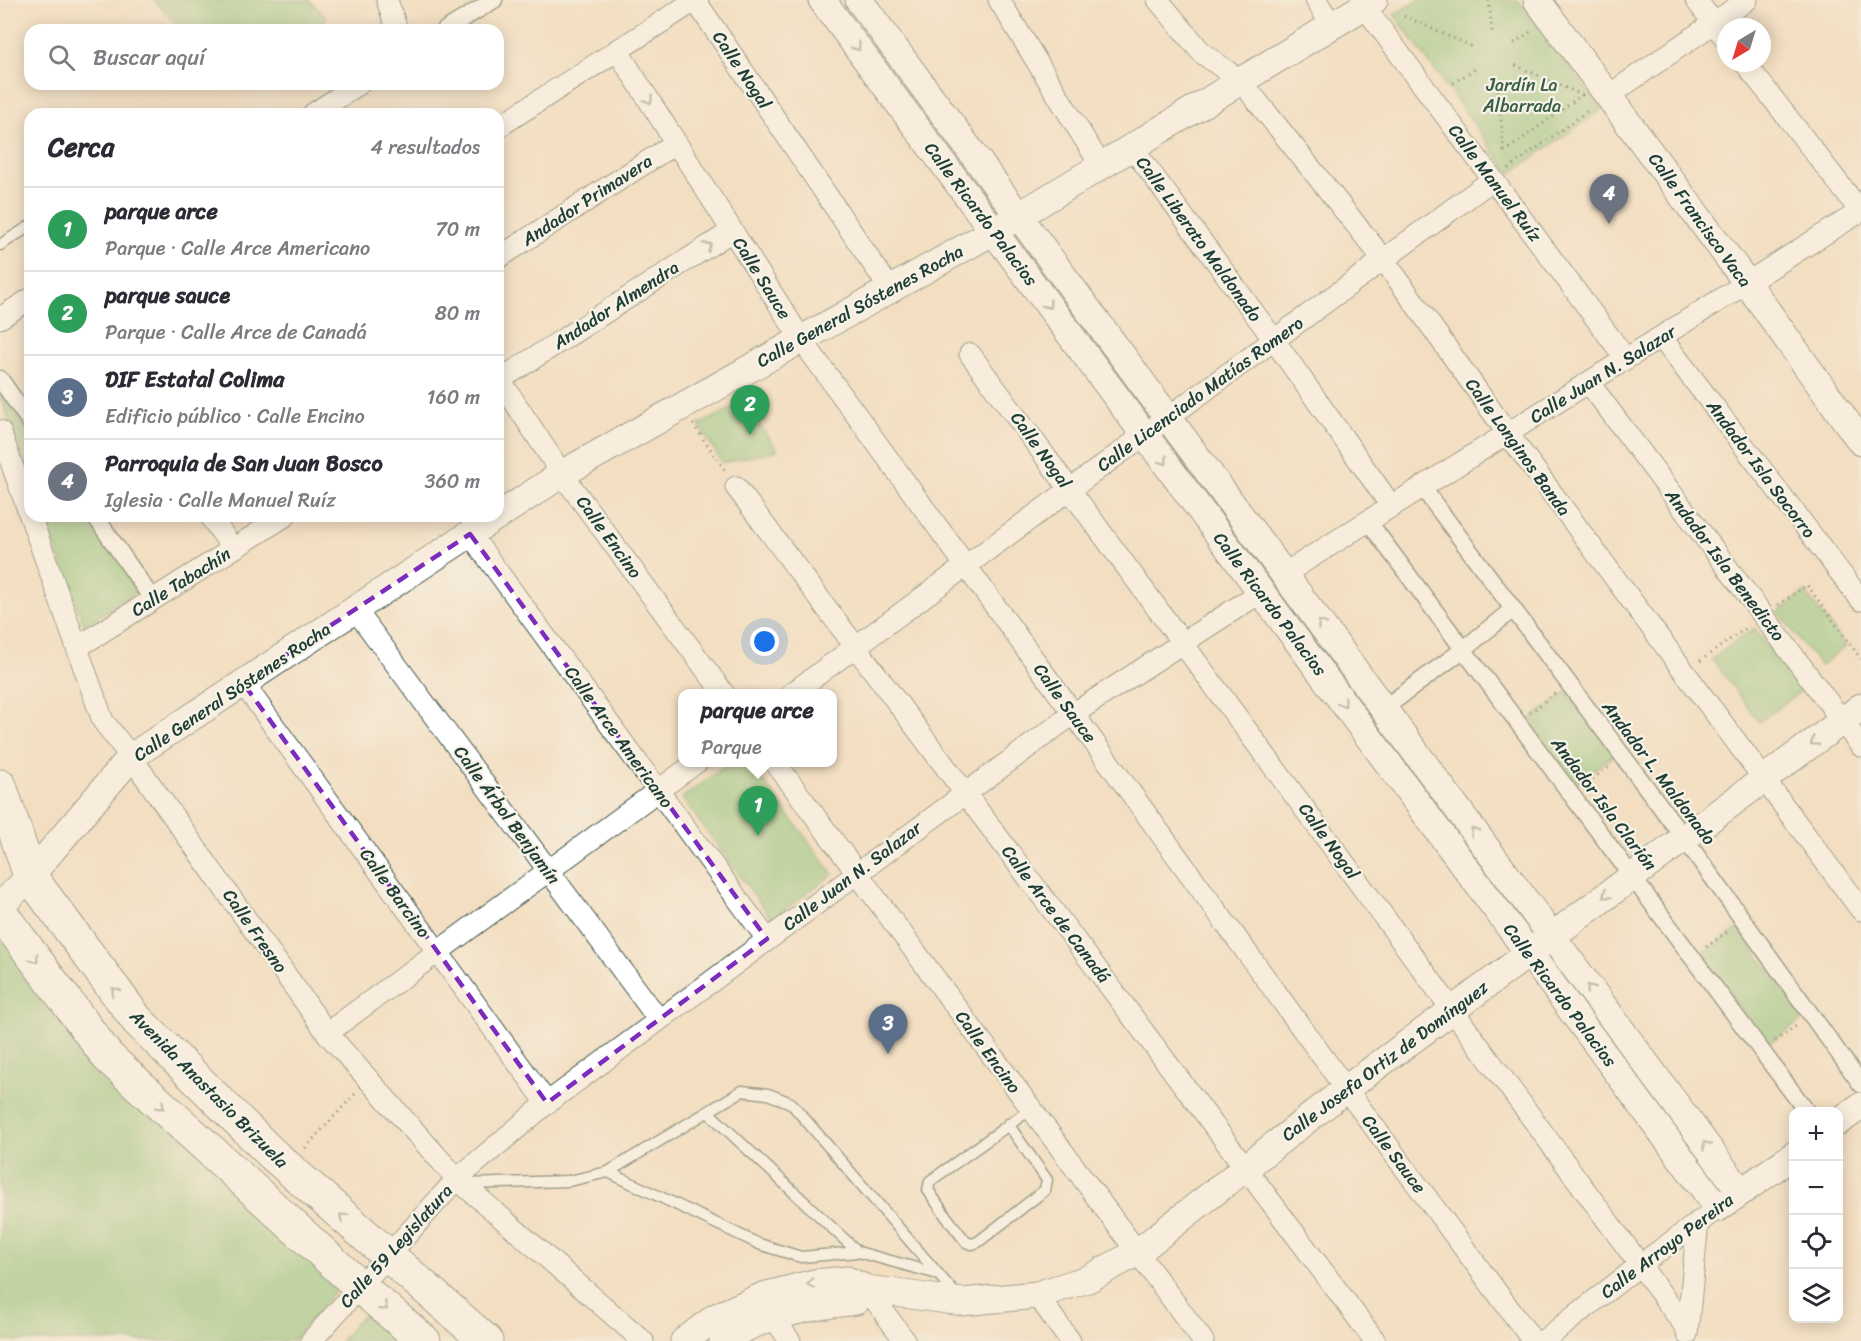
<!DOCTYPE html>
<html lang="es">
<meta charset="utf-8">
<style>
:root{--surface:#fff;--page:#f2f2f3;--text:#2b2b33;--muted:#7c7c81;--line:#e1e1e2;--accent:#d93025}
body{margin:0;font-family:Sriracha,sans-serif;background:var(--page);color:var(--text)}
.controls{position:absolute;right:18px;bottom:18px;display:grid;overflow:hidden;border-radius:12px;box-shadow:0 3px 15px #0003}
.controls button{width:54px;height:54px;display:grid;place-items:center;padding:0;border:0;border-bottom:2px solid var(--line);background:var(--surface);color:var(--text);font:30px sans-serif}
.compass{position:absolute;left:1717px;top:18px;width:54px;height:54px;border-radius:50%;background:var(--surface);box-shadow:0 3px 15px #0003;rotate:218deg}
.you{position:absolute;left:765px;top:642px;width:21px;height:21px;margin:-15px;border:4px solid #fff;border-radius:50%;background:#1a73e8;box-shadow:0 0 0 9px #1a73e833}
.badge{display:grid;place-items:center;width:39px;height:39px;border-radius:50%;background:var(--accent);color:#fff;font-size:20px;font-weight:700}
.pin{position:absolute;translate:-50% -50px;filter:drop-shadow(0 2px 3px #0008)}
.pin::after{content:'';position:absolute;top:32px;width:21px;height:18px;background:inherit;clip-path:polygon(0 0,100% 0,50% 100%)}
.popup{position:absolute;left:678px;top:689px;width:159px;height:78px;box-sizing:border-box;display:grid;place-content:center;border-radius:12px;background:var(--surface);filter:drop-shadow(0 2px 4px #0005);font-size:20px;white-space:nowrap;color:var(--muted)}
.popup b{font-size:22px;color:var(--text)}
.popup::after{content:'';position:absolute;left:50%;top:100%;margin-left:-12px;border:12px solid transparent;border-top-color:var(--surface)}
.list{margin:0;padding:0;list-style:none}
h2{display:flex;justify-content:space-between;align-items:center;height:78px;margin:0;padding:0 24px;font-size:26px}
h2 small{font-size:20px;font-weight:400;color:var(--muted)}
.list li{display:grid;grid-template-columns:39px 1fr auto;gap:18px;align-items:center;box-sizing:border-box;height:84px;padding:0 24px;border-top:2px solid var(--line)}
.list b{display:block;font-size:22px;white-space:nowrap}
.list p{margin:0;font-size:20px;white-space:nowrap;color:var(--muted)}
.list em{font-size:20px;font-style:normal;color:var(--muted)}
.icon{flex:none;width:33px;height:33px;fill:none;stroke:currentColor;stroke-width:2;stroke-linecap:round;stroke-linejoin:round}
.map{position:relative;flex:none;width:1861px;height:1341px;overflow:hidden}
.search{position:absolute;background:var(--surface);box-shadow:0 3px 15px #0003;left:24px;top:24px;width:480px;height:66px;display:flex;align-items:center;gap:15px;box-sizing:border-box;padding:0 21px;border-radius:18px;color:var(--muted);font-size:22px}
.panel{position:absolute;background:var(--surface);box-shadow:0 3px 15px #0003;left:24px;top:108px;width:480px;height:414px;border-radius:18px}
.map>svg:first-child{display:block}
.green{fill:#86c57c;stroke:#528158;stroke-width:1.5}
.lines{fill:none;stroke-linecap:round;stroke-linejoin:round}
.service-casing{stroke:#3f5549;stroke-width:13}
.pedestrian-casing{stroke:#3f5549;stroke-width:19}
.minor-casing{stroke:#3f5549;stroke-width:23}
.tertiary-casing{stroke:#3f5549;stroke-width:29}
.primary-casing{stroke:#3f5549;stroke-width:35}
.path{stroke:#3f5549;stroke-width:3;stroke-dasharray:1.5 4.5;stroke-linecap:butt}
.service{stroke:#fff;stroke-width:10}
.pedestrian{stroke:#fff;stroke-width:16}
.minor{stroke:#fff;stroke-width:21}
.tertiary{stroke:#fff;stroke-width:27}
.primary{stroke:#fff;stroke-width:33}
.oneway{stroke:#8f9e9a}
.marked{fill:none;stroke:#7b2cbf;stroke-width:4.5;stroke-dasharray:12 8;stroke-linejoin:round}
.labels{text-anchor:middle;stroke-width:4.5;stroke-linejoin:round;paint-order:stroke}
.street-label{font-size:18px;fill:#1f3d34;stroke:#f7f3e8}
.park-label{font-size:18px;fill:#395f46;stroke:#f7f3e8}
</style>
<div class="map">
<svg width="1861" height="1341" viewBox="0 0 1861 1341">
<rect width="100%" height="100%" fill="#f7f3e8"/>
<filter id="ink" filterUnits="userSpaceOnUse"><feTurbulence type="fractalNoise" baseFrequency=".0167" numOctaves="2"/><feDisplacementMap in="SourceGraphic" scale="12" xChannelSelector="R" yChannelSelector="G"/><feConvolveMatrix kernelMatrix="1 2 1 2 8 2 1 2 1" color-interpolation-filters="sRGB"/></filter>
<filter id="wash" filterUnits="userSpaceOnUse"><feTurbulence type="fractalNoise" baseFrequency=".008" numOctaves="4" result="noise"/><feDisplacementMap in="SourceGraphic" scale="24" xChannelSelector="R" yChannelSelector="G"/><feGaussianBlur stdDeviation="1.35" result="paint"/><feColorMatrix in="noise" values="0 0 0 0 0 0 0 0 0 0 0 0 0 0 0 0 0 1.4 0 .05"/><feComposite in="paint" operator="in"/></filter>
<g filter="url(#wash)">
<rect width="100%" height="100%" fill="#f3dec1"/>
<!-- green -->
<path class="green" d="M 154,0 L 309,0 L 327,18 L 310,30 L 182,30 Z
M 1419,0 L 1518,0 L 1602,109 L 1510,174 L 1394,14 Z
M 0,391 L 30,434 L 30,478 L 0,396 Z
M 742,403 L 778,450 L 722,463 L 699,425 Z
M 44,516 L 87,516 L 139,591 L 84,626 Z
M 1805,592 L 1846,646 L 1820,666 L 1778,612 Z
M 1754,628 L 1801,691 L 1759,722 L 1712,659 Z
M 1568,691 L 1615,754 L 1573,785 L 1526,722 Z
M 731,762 L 750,763 L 833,874 L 772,919 L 682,798 Z
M 1738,928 L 1804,1018 L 1767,1045 L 1701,955 Z
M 0,934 L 341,1284 L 292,1341 L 0,1341 Z
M 368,1309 L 408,1341 L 340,1341 Z"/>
</g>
<g filter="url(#ink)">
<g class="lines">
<defs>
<path id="service" d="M 0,245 L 30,226
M 708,1112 L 858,1252
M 1008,1124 L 1047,1180 L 1045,1190 L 978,1242 L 972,1244 L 966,1242 L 945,1215 L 928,1190 L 930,1181 L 1031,1109
M 608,1172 L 759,1244 L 801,1257 L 858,1252 L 938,1274
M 467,1184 L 569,1181 L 608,1172 L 742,1091 L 768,1094 L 791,1103 L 958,1297"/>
<path id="pedestrian" d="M 445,30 L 494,0
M 0,379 L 30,422
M 1422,487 L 1684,838 L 1861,1084
M 95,516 L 153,600
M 1368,521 L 1807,1112
M 1383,709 L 1464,649 L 1513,609"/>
<path id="minor" d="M 387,0 L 397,30
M 695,0 L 890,289
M 999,0 L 1101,166
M 1158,0 L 1202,53 L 1241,81 L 1384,260 L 1508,434 L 1861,910
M 1316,0 L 1332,26
M 1696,0 L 1726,39
M 1364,6 L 1626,359
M 617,50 L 801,339 L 1346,1089 L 1533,1341
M 1745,63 L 1861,212
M 1608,96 L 1747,0
M 313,114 L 359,84
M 498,127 L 696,0
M 1132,147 L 1274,340 L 1392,507
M 498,258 L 676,143
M 0,318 L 30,299
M 1661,337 L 1861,600
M 970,354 L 1687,1329
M 498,377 L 562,474 L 724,694
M 498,381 L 732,231
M 1589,383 L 1861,746
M 0,431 L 103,721 L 131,757 L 327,1033 L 457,1179 L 643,1341
M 736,487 L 1375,1341
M 210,516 L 233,549
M 470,534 L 767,939
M 1284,574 L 1861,211
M 355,609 L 659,1020
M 78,647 L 285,516
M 243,683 L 547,1103
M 791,694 L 1492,180
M 775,762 L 1203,1341
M 327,1033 L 697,762
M 867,1289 L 905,1341
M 1037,1295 L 1070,1341
M 774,1318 L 790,1341
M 1687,1334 L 1698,1222
M 311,1341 L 457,1179 L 547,1103 L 1073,714 L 1261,592
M 1543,1341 L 1640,1265 L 1718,1208"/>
<path id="tertiary" d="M 822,0 L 1718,1208 L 1794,1155
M 859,0 L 1741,1192
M 1537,0 L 1747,283 L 1861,442
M 498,516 L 562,474 L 994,231 L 1374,0
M 0,907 L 30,876 L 131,757 L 497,516
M 1838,1122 L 1861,1106
M 684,1341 L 716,1317 L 763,1296 L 814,1283 L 847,1280 L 867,1289 L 962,1302 L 1037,1295 L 1088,1279 L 1138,1252 L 1346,1089 L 1861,707
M 723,1341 C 761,1315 811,1306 856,1301 L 867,1289"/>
<path id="primary" d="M 0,786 L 30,876 L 137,1020 L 270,1152 L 486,1341
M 0,912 L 108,1057 L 359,1286 L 424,1341"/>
</defs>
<!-- service casing -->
<use href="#service" class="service-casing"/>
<!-- pedestrian casing -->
<use href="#pedestrian" class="pedestrian-casing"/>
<!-- minor casing -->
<use href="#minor" class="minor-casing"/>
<!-- tertiary casing -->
<use href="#tertiary" class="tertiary-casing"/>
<!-- primary casing -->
<use href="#primary" class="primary-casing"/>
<!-- path -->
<path class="path" d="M 1489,0 L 1492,32
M 1404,16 L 1473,47
M 1514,43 L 1532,31
M 1497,78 L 1504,152
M 1453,83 L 1475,69
M 1504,152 L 1582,95 L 1515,65
M 1508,169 L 1590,109
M 693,424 L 727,473
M 1778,605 L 1807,585 L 1861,659
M 1700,661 L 1749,626
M 1530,713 L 1555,693
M 1583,786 L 1609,767
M 1706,947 L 1730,930
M 1775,1041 L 1799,1024
M 305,1148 L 355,1094"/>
<!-- service -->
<use href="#service" class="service"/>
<!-- pedestrian -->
<use href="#pedestrian" class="pedestrian"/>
<!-- minor -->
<use href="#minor" class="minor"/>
<!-- tertiary -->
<use href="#tertiary" class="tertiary"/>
<!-- primary -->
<use href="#primary" class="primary"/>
</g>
<!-- one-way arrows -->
<defs><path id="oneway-chevron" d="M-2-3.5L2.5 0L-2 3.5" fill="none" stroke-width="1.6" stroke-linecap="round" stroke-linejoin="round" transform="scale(1.5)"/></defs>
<g class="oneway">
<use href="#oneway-chevron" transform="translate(857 47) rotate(53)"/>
<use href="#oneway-chevron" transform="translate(649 100) rotate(58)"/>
<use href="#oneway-chevron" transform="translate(708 246) rotate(-33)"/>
<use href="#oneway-chevron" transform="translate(1048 305) rotate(53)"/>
<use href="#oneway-chevron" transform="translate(1164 461) rotate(53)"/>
<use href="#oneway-chevron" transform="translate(1321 624) rotate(-126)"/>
<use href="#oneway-chevron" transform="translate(1343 703) rotate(53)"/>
<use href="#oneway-chevron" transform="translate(1814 742) rotate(144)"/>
<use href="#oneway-chevron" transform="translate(1474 831) rotate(-127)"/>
<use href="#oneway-chevron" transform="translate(1606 895) rotate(144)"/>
<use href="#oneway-chevron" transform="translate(35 959) rotate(53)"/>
<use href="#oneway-chevron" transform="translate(1590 988) rotate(-127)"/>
<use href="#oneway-chevron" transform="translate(115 991) rotate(-126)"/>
<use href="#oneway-chevron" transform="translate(161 1106) rotate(43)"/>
<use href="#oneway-chevron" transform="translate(1706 1145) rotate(-126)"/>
<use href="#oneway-chevron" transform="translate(343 1217) rotate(-138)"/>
<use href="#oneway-chevron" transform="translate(811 1284) rotate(168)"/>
<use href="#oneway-chevron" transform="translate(384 1307) rotate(40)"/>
</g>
</g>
<!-- marked area -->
<path d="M0 0H1861V1341H0ZM 470,534 L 767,939 L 547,1103 L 243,683 Z" fill="#f3dec1" fill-opacity=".55" fill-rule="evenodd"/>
<path class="marked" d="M 470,534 L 767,939 L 547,1103 L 243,683 Z"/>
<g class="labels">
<!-- street labels -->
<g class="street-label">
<text transform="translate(742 70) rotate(56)" y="6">Calle Nogal</text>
<text transform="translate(1495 183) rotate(53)" y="6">Calle Manuel Ruíz</text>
<text transform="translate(587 200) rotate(-33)" y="6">Andador Primavera</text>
<text transform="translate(981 214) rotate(53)" y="6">Calle Ricardo Palacios</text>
<text transform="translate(1700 220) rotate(54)" y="6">Calle Francisco Vaca</text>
<text transform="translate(1199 239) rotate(54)" y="6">Calle Liberato Maldonado</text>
<text transform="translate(762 278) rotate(58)" y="6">Calle Sauce</text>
<text transform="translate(616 305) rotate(-33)" y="6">Andador Almendra</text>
<text transform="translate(860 306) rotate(-29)" y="6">Calle General Sóstenes Rocha</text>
<text transform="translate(1603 374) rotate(-32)" y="6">Calle Juan N. Salazar</text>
<text transform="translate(1200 394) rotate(-36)" y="6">Calle Licenciado Matías Romero</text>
<text transform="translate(1518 447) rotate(54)" y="6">Calle Longinos Banda</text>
<text transform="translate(1041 450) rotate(54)" y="6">Calle Nogal</text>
<text transform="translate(1761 469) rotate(53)" y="6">Andador Isla Socorro</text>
<text transform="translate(609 537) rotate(54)" y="6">Calle Encino</text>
<text transform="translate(1725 565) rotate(53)" y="6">Andador Isla Benedicto</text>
<text transform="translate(181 582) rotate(-32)" y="6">Calle Tabachín</text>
<text transform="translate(1270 604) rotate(53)" y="6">Calle Ricardo Palacios</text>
<text transform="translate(232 692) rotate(-34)" y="6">Calle General Sóstenes Rocha</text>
<text transform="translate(1065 703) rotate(54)" y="6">Calle Sauce</text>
<text transform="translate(619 737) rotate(54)" y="6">Calle Arce Americano</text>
<text transform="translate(1659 773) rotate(53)" y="6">Andador L. Maldonado</text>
<text transform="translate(1604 804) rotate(53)" y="6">Andador Isla Clarión</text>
<text transform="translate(507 815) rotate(54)" y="6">Calle Árbol Benjamín</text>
<text transform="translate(1329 841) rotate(54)" y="6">Calle Nogal</text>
<text transform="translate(852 876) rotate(-37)" y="6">Calle Juan N. Salazar</text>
<text transform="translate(395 893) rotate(54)" y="6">Calle Barcino</text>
<text transform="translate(1056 914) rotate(53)" y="6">Calle Arce de Canadá</text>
<text transform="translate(255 931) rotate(55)" y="6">Calle Fresno</text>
<text transform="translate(1560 995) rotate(53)" y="6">Calle Ricardo Palacios</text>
<text transform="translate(988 1052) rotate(54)" y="6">Calle Encino</text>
<text transform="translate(1385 1061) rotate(-37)" y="6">Calle Josefa Ortiz de Domínguez</text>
<text transform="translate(209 1089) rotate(45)" y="6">Avenida Anastasio Brizuela</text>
<text transform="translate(1394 1154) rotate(53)" y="6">Calle Sauce</text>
<text transform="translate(396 1246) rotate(-48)" y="6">Calle 59 Legislatura</text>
<text transform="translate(1667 1246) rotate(-37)" y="6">Calle Arroyo Pereira</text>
</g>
<!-- park labels -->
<g class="park-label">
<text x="1522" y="91">Jardín La<tspan x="1522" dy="21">Albarrada</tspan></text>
</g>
</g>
</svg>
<div class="controls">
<button>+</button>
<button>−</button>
<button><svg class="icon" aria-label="locate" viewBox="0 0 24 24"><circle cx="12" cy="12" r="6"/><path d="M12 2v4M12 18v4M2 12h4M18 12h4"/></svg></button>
<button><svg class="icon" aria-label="layers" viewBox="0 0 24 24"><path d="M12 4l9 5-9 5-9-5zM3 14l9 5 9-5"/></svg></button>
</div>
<svg class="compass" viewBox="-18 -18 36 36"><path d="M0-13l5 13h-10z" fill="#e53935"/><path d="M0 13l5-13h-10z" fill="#7c7c81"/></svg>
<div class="you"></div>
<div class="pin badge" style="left:758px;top:836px;background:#2e9e5b">1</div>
<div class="popup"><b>parque arce</b>Parque</div>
<div class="pin badge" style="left:750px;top:435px;background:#2e9e5b">2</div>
<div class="pin badge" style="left:888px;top:1054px;background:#5c6f8a">3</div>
<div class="pin badge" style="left:1609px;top:224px;background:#6b7280">4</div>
<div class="search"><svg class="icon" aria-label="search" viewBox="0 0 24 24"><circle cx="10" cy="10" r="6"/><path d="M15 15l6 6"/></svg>Buscar aquí</div>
<section class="panel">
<h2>Cerca<small>4 resultados</small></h2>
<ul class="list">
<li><span class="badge" style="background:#2e9e5b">1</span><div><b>parque arce</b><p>Parque · Calle Arce Americano</p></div><em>70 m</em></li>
<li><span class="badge" style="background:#2e9e5b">2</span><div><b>parque sauce</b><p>Parque · Calle Arce de Canadá</p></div><em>80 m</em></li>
<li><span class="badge" style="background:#5c6f8a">3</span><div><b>DIF Estatal Colima</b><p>Edificio público · Calle Encino</p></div><em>160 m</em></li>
<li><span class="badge" style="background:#6b7280">4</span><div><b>Parroquia de San Juan Bosco</b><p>Iglesia · Calle Manuel Ruíz</p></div><em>360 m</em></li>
</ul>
</section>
</div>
